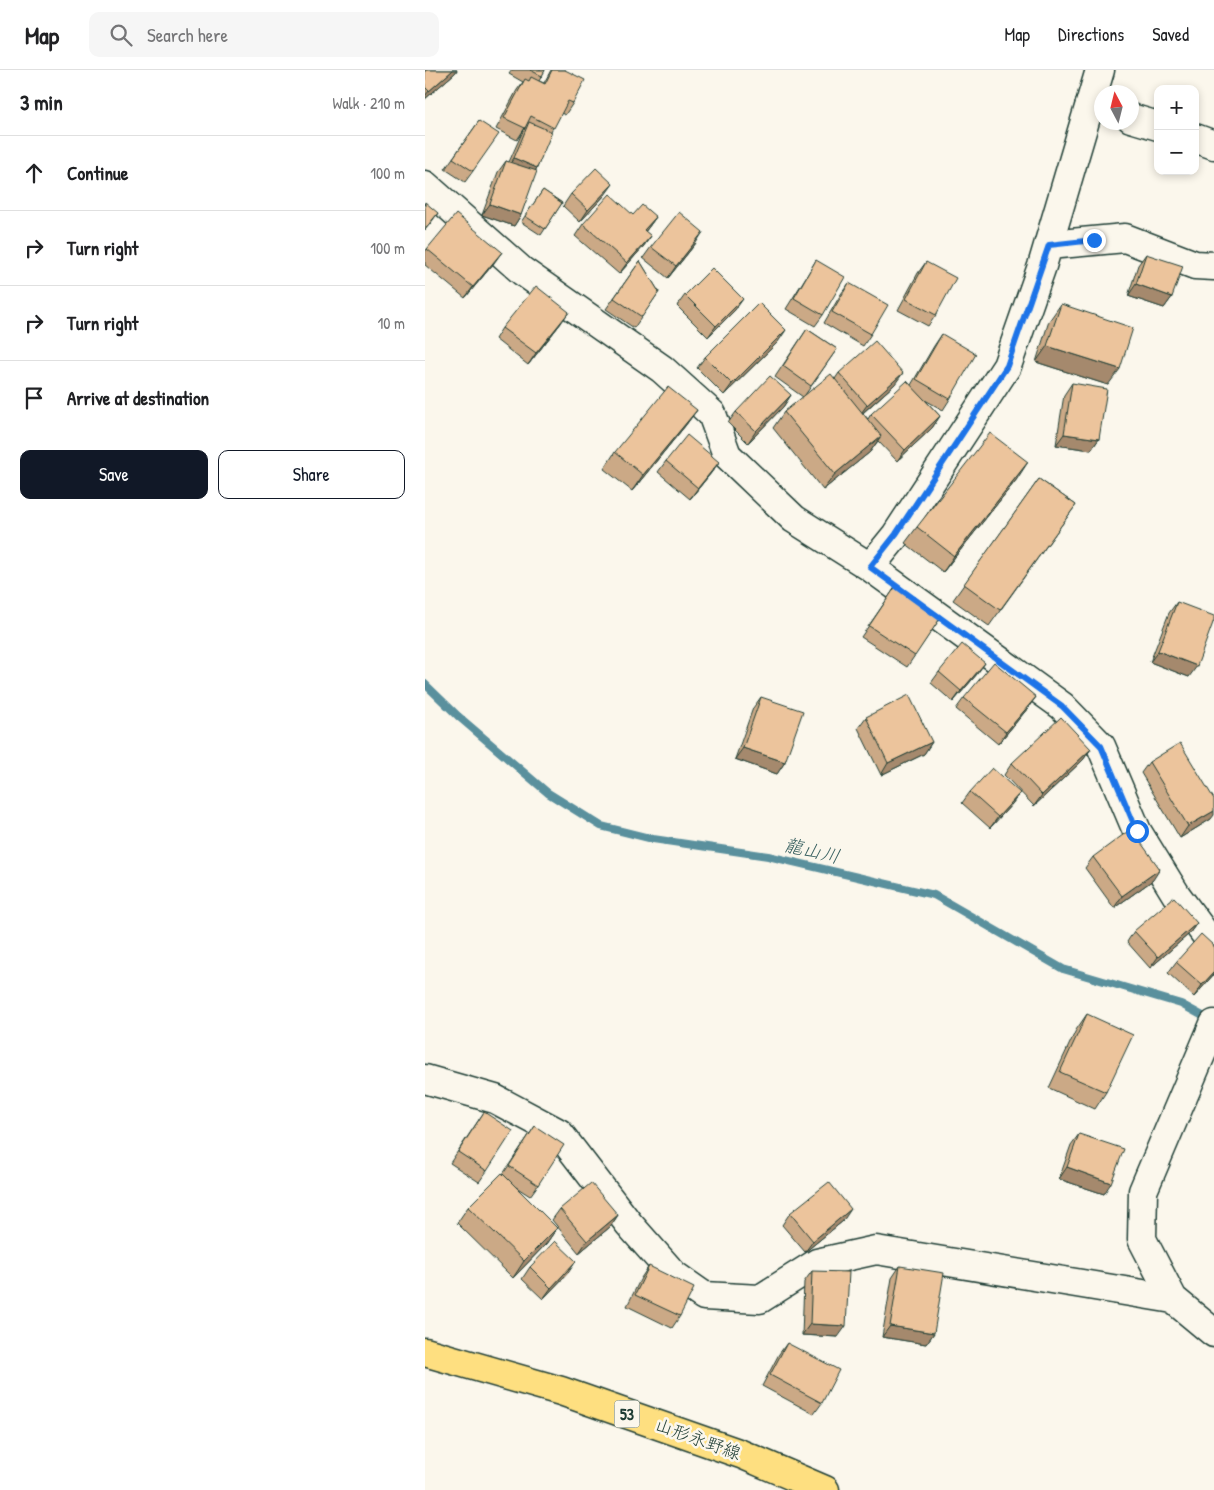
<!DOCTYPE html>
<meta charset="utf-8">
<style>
:root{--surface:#fff;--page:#f6f6f6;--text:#202124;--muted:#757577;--line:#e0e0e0;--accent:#111827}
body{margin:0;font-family:"Patrick Hand","Klee One",sans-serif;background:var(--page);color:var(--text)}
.controls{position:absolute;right:15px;top:15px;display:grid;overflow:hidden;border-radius:10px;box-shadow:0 2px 8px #0003}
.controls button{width:45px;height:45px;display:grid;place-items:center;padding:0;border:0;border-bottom:1px solid var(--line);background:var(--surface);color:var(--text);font:25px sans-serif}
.compass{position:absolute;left:669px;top:15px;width:45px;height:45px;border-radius:50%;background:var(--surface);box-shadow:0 2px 8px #0003;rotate:353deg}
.stop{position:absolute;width:15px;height:15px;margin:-11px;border:4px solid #1a73e8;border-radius:50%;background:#fff}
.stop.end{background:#1a73e8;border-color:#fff;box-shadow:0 1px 5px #0008}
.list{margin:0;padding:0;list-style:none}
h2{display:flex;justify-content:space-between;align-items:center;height:65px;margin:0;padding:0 20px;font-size:21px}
h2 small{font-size:16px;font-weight:400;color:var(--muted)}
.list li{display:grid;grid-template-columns:32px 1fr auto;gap:15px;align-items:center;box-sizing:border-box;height:75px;padding:0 20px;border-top:1px solid var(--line)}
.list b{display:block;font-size:19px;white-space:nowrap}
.list em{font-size:16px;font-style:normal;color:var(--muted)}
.actions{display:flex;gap:10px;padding:15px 20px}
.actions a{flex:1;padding:11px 0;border:1px solid var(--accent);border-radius:10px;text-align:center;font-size:18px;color:var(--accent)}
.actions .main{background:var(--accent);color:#fff}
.icon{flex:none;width:28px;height:28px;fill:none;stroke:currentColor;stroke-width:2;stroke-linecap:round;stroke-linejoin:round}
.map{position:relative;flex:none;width:789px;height:1420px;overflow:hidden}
header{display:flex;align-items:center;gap:30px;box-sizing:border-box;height:70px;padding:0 25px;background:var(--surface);border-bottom:1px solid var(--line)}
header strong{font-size:24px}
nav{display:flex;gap:28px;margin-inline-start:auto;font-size:18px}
.search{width:350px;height:45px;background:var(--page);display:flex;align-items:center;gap:12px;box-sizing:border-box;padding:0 18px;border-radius:10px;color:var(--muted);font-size:19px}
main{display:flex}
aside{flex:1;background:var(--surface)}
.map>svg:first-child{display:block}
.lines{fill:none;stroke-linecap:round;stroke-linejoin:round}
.stream{stroke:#5a909d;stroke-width:8}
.minor-casing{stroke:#1f3d34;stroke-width:31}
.major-casing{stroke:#1f3d34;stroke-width:31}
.minor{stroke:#fbf7ec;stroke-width:28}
.major{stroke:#fedf80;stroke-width:28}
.wall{fill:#cba986;stroke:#1f3d34}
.shaded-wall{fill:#a5896d;stroke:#1f3d34}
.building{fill:#ecc49c;stroke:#1f3d34}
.route{stroke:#1a73e8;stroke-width:6}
.labels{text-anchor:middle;stroke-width:5;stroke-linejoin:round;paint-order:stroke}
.shield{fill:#fbf7ec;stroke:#61756b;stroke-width:1}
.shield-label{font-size:16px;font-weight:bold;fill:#1f3d34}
.street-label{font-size:18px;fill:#1f3d34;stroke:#fbf7ec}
.water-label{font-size:19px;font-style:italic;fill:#386060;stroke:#fbf7ec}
</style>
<header>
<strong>Map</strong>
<div class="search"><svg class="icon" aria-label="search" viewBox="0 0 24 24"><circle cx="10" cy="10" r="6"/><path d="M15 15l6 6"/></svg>Search here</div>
<nav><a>Map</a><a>Directions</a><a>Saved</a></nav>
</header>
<main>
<aside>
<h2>3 min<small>Walk · 210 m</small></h2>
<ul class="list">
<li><svg class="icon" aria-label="ahead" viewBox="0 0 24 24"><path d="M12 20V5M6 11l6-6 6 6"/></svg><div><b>Continue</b></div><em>100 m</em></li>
<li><svg class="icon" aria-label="right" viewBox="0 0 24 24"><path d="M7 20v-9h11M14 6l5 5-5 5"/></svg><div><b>Turn right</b></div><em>100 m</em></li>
<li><svg class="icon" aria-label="right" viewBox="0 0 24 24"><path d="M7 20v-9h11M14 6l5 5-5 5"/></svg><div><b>Turn right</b></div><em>10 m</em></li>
<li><svg class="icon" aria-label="arrive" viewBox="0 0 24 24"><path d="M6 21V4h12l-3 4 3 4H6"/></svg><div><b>Arrive at destination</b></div></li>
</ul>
<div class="actions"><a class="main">Save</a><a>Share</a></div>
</aside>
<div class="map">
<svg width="789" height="1420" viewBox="0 0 789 1420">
<rect width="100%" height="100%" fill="#fbf7ec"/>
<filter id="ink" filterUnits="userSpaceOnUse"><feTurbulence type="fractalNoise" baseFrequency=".02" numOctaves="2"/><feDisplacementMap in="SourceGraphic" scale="10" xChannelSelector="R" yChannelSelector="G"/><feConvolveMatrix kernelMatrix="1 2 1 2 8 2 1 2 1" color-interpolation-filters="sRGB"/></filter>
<g filter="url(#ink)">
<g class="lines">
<!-- stream -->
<path class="stream" d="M 0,614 L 33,646 L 123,723 L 176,756 L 228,769 L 343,786 L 509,825 L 638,899 L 756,934 L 787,951"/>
<defs>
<path id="minor" d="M 706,48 L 733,56
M 770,68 L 789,75
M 0,115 L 97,201 L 237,299 L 287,344 L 302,385 L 369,449 L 445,497 L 637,636 L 676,676 L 712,761 L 752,826 L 789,876
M 624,175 L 700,168 L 770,195 L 789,196
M 445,497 L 471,465 L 582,296 L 617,196 L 675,0
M 789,954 L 718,1121 L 717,1169 L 748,1229 L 789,1263
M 0,1009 L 70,1029 L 134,1063 L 204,1154 L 249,1205 L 279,1226 L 335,1229 L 392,1193 L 451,1180 L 748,1229"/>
<path id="major" d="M 0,1282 L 136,1321 L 316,1384 L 400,1420"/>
</defs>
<!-- minor casing -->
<use href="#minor" class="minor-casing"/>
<!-- major casing -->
<use href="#major" class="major-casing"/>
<!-- minor -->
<use href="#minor" class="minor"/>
<!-- major -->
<use href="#major" class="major"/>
</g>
<!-- wall -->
<path class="wall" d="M 0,0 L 32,0 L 30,3 L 0,29 Z
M 87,0 L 120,0 L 114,11 L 119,13 L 126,0 L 140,0 L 148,33 L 140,45 L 136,43 L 126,61 L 112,98 L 110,101 L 96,145 L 89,156 L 57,145 L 73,102 L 81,91 L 84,92 L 97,63 L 100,58 L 92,70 L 71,59 L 92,20 L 98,12 L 84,4 Z
M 54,51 L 48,101 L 40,112 L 20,99 Z
M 118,120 L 137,133 L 116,165 L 96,152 Z
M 146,124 L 180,125 L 155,152 L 138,136 Z
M 208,145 L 231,147 L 220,162 L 226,166 L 218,177 L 194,204 L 150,166 L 158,154 Z
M 271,173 L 243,208 L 218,188 L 226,177 Z
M 2,179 L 69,193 L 40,228 L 0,195 L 0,182 Z
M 721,184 L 747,227 L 739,238 L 703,226 L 713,195 Z
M 391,190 L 398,245 L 390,256 L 361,239 L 384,202 Z
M 215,191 L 234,222 L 209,258 L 181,239 Z
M 501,192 L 511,245 L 503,256 L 473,240 L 493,203 Z
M 424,213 L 446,264 L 438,276 L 399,253 L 416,224 Z
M 260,225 L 310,240 L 283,267 L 252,236 Z
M 636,234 L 683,315 L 611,292 L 624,251 Z
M 136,253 L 103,295 L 70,269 L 77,258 Z
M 382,259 L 412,279 L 380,325 L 410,309 L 414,303 L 470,314 L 438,343 L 443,349 L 446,344 L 486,315 L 509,276 L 517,264 L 525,329 L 518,340 L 500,330 L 515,346 L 507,358 L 472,391 L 453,371 L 445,382 L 398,420 L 348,358 L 359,342 L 378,327 L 350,307 Z
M 353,272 L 299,325 L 272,298 L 280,287 Z
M 647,313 L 674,369 L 666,380 L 631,375 L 639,325 Z
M 366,325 L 358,337 L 323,373 L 303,353 L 311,342 Z
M 272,340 L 260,356 L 207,421 L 179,399 L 190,382 Z
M 241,391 L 294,392 L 286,403 L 265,429 L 233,402 Z
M 592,409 L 518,502 L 480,473 L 492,457 Z
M 614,409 L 651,435 L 564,556 L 528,530 Z
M 471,516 L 516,547 L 482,597 L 436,567 Z
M 752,532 L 764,607 L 725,592 L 744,543 Z
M 514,602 L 552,604 L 528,632 L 506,613 Z
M 336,627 L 360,692 L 352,704 L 310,689 L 328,638 Z
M 539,628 L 603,638 L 573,674 L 531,639 Z
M 441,647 L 507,672 L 499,684 L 456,705 L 433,658 Z
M 666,679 L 658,690 L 609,736 L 579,705 L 587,693 Z
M 724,692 L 786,749 L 755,768 L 716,703 Z
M 545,722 L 595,723 L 587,734 L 565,758 L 537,733 Z
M 668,787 L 728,810 L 689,838 L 660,798 Z
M 772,853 L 764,864 L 725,898 L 702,872 L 709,861 Z
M 789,876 L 789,904 L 769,927 L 743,903 L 751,892 Z
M 662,944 L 681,1022 L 670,1039 L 624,1018 L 651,960 Z
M 59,1042 L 62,1101 L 54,1112 L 25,1093 Z
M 110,1056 L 113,1115 L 105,1126 L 91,1117 L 132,1158 L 121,1174 L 88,1208 L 32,1153 L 43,1137 L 78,1104 Z
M 654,1064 L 679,1124 L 634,1109 L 646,1075 Z
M 135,1139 L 193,1145 L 185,1157 L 154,1183 L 127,1150 Z
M 365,1143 L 418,1151 L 380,1182 L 357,1155 Z
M 151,1191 L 143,1203 L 118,1229 L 97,1209 L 105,1197 Z
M 224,1196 L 255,1246 L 247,1258 L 202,1236 L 216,1208 Z
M 475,1196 L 509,1263 L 501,1274 L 457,1267 L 467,1208 Z
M 387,1201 L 413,1267 L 377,1265 L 379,1212 Z
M 362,1273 L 397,1333 L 389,1344 L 337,1316 L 354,1284 Z"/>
<!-- shaded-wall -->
<path class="shaded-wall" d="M 28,0 L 32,0 L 30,3 L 0,29 L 0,26 L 4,21 Z
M 89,88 L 112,98 L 104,109 L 81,99 Z
M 188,114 L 180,125 L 155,152 L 163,140 Z
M 65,134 L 96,145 L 89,156 L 57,145 Z
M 13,143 L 5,154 L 0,160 L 0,159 Z
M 231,147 L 223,158 L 211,172 L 219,160 Z
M 278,162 L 271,173 L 243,208 L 251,196 Z
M 226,166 L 218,177 L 194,204 L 202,193 Z
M 77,182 L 69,193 L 40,228 L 48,217 Z
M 711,214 L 747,227 L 739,238 L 703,226 Z
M 318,229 L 310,240 L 283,267 L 291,256 Z
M 144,242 L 136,253 L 103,295 L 111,283 Z
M 361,260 L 353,272 L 299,325 L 307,314 Z
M 622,276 L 695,299 L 683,315 L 611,292 Z
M 478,303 L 470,314 L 434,346 L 442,335 Z
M 366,325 L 358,337 L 323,373 L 331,361 Z
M 272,340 L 260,356 L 207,421 L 218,405 Z
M 515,346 L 507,358 L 472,391 L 480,380 Z
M 639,364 L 674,369 L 666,380 L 631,375 Z
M 456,366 L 445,382 L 398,420 L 410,404 Z
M 294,392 L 286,403 L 265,429 L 273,418 Z
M 603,392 L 592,409 L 518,502 L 529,486 Z
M 733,581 L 772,596 L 764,607 L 725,592 Z
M 560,593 L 552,604 L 528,632 L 536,621 Z
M 611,627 L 603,638 L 573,674 L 581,662 Z
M 507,672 L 499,684 L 456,705 L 463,693 Z
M 318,678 L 360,692 L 352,704 L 310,689 Z
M 666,679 L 658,690 L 609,736 L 617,725 Z
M 595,723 L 587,734 L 565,758 L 573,747 Z
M 789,741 L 789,745 L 786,749 L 755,768 L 763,756 Z
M 735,799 L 728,810 L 689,838 L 697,826 Z
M 772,853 L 764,864 L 725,898 L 733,887 Z
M 789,902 L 789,904 L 769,927 L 777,915 Z
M 642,1097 L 686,1113 L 679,1124 L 634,1109 Z
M 426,1139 L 418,1151 L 380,1182 L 388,1171 Z
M 193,1145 L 185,1157 L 154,1183 L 162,1171 Z
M 132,1158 L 121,1174 L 88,1208 L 99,1191 Z
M 151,1191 L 143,1203 L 118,1229 L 126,1218 Z
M 385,1254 L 421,1256 L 413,1267 L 377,1265 Z
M 465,1256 L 509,1263 L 501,1274 L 457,1267 Z"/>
<!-- building -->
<path class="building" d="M 0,0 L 28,0 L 4,21 L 0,17 Z
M 105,0 L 120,0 L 117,6 Z
M 127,0 L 140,0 L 160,10 L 148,33 L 143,31 L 129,58 L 106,46 L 100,58 L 79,48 L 100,9 L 104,11 L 106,7 L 120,14 Z
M 54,51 L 74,64 L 48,101 L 28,88 Z
M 104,52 L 127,62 L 112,98 L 89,88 Z
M 81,91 L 112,101 L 96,145 L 65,134 Z
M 171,98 L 188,114 L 163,140 L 146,124 Z
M 118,120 L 137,133 L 120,159 L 100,146 Z
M 185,124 L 208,145 L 217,135 L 231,147 L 219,160 L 226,166 L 202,193 L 158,154 Z
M 0,132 L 13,143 L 0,159 Z
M 254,142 L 278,162 L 251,196 L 226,177 Z
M 31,144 L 77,182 L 48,217 L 2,179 Z
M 721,184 L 758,196 L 747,227 L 711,214 Z
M 391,190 L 420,207 L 398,245 L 369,228 Z
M 215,191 L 234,222 L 217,247 L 189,228 Z
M 501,192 L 531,208 L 511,245 L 481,229 Z
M 287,198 L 318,229 L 291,256 L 260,225 Z
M 424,213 L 463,235 L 446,264 L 407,242 Z
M 111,216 L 144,242 L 111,283 L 77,258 Z
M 334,233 L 361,260 L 307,314 L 280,287 Z
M 636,234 L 708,258 L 695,299 L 622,276 Z
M 382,259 L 412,279 L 386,316 L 358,296 Z
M 517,264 L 551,284 L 525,329 L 491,309 Z
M 450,271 L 478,303 L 442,335 L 414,303 Z
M 406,304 L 456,366 L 410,404 L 359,342 Z
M 345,306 L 366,325 L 331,361 L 311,342 Z
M 482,311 L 515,346 L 480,380 L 446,344 Z
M 647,313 L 682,319 L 674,369 L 639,364 Z
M 243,317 L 272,340 L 218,405 L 190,382 Z
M 565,363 L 603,392 L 529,486 L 492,457 Z
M 262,365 L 294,392 L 273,418 L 241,391 Z
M 614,409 L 651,435 L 575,540 L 539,514 Z
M 471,516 L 516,547 L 490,586 L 444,556 Z
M 752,532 L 789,546 L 789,550 L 772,596 L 733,581 Z
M 537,574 L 560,593 L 536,621 L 514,602 Z
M 569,592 L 611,627 L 581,662 L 539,628 Z
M 484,625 L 507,672 L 463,693 L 441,647 Z
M 336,627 L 378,641 L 360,692 L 318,678 Z
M 636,647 L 666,679 L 617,725 L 587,693 Z
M 755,673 L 789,729 L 789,741 L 763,756 L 724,692 Z
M 567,698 L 595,723 L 573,747 L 545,722 Z
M 706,759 L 735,799 L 697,826 L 668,787 Z
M 749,827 L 772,853 L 733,887 L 709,861 Z
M 776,864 L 789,876 L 789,902 L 777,915 L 751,892 Z
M 662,944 L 708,965 L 681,1022 L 635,1002 Z
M 59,1042 L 88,1061 L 62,1101 L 33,1082 Z
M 110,1056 L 139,1075 L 113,1115 L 84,1096 Z
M 654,1064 L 699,1079 L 686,1113 L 642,1097 Z
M 77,1103 L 132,1158 L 99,1191 L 43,1137 Z
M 404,1112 L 426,1139 L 388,1171 L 365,1143 Z
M 166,1113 L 193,1145 L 162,1171 L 135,1139 Z
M 130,1171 L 151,1191 L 126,1218 L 105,1197 Z
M 224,1196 L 269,1218 L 255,1246 L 210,1225 Z
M 475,1196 L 519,1203 L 509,1263 L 465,1256 Z
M 387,1201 L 424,1202 L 421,1256 L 385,1254 Z
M 362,1273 L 414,1300 L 397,1333 L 345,1305 Z"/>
</g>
<g class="lines" filter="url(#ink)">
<!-- route -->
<path class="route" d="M 669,170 L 624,175 L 582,296 L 471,464 L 445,497 L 637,636 L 676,676 L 712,761"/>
</g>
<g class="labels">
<!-- shield labels -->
<rect class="shield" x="189.5" y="1330.5" width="25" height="27" rx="4"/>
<g class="shield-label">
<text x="202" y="1350">53</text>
</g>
<!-- street labels -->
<g class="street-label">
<text transform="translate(273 1369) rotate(20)" y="6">山形永野線</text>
</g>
<!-- water labels -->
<g class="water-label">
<text transform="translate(387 780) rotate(13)" y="7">龍山川</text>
</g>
</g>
</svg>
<div class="controls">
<button>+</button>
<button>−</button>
</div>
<svg class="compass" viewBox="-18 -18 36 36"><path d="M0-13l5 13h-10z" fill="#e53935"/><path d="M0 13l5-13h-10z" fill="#757577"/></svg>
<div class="stop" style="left:712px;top:761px"></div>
<div class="stop end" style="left:669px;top:170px"></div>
</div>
</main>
